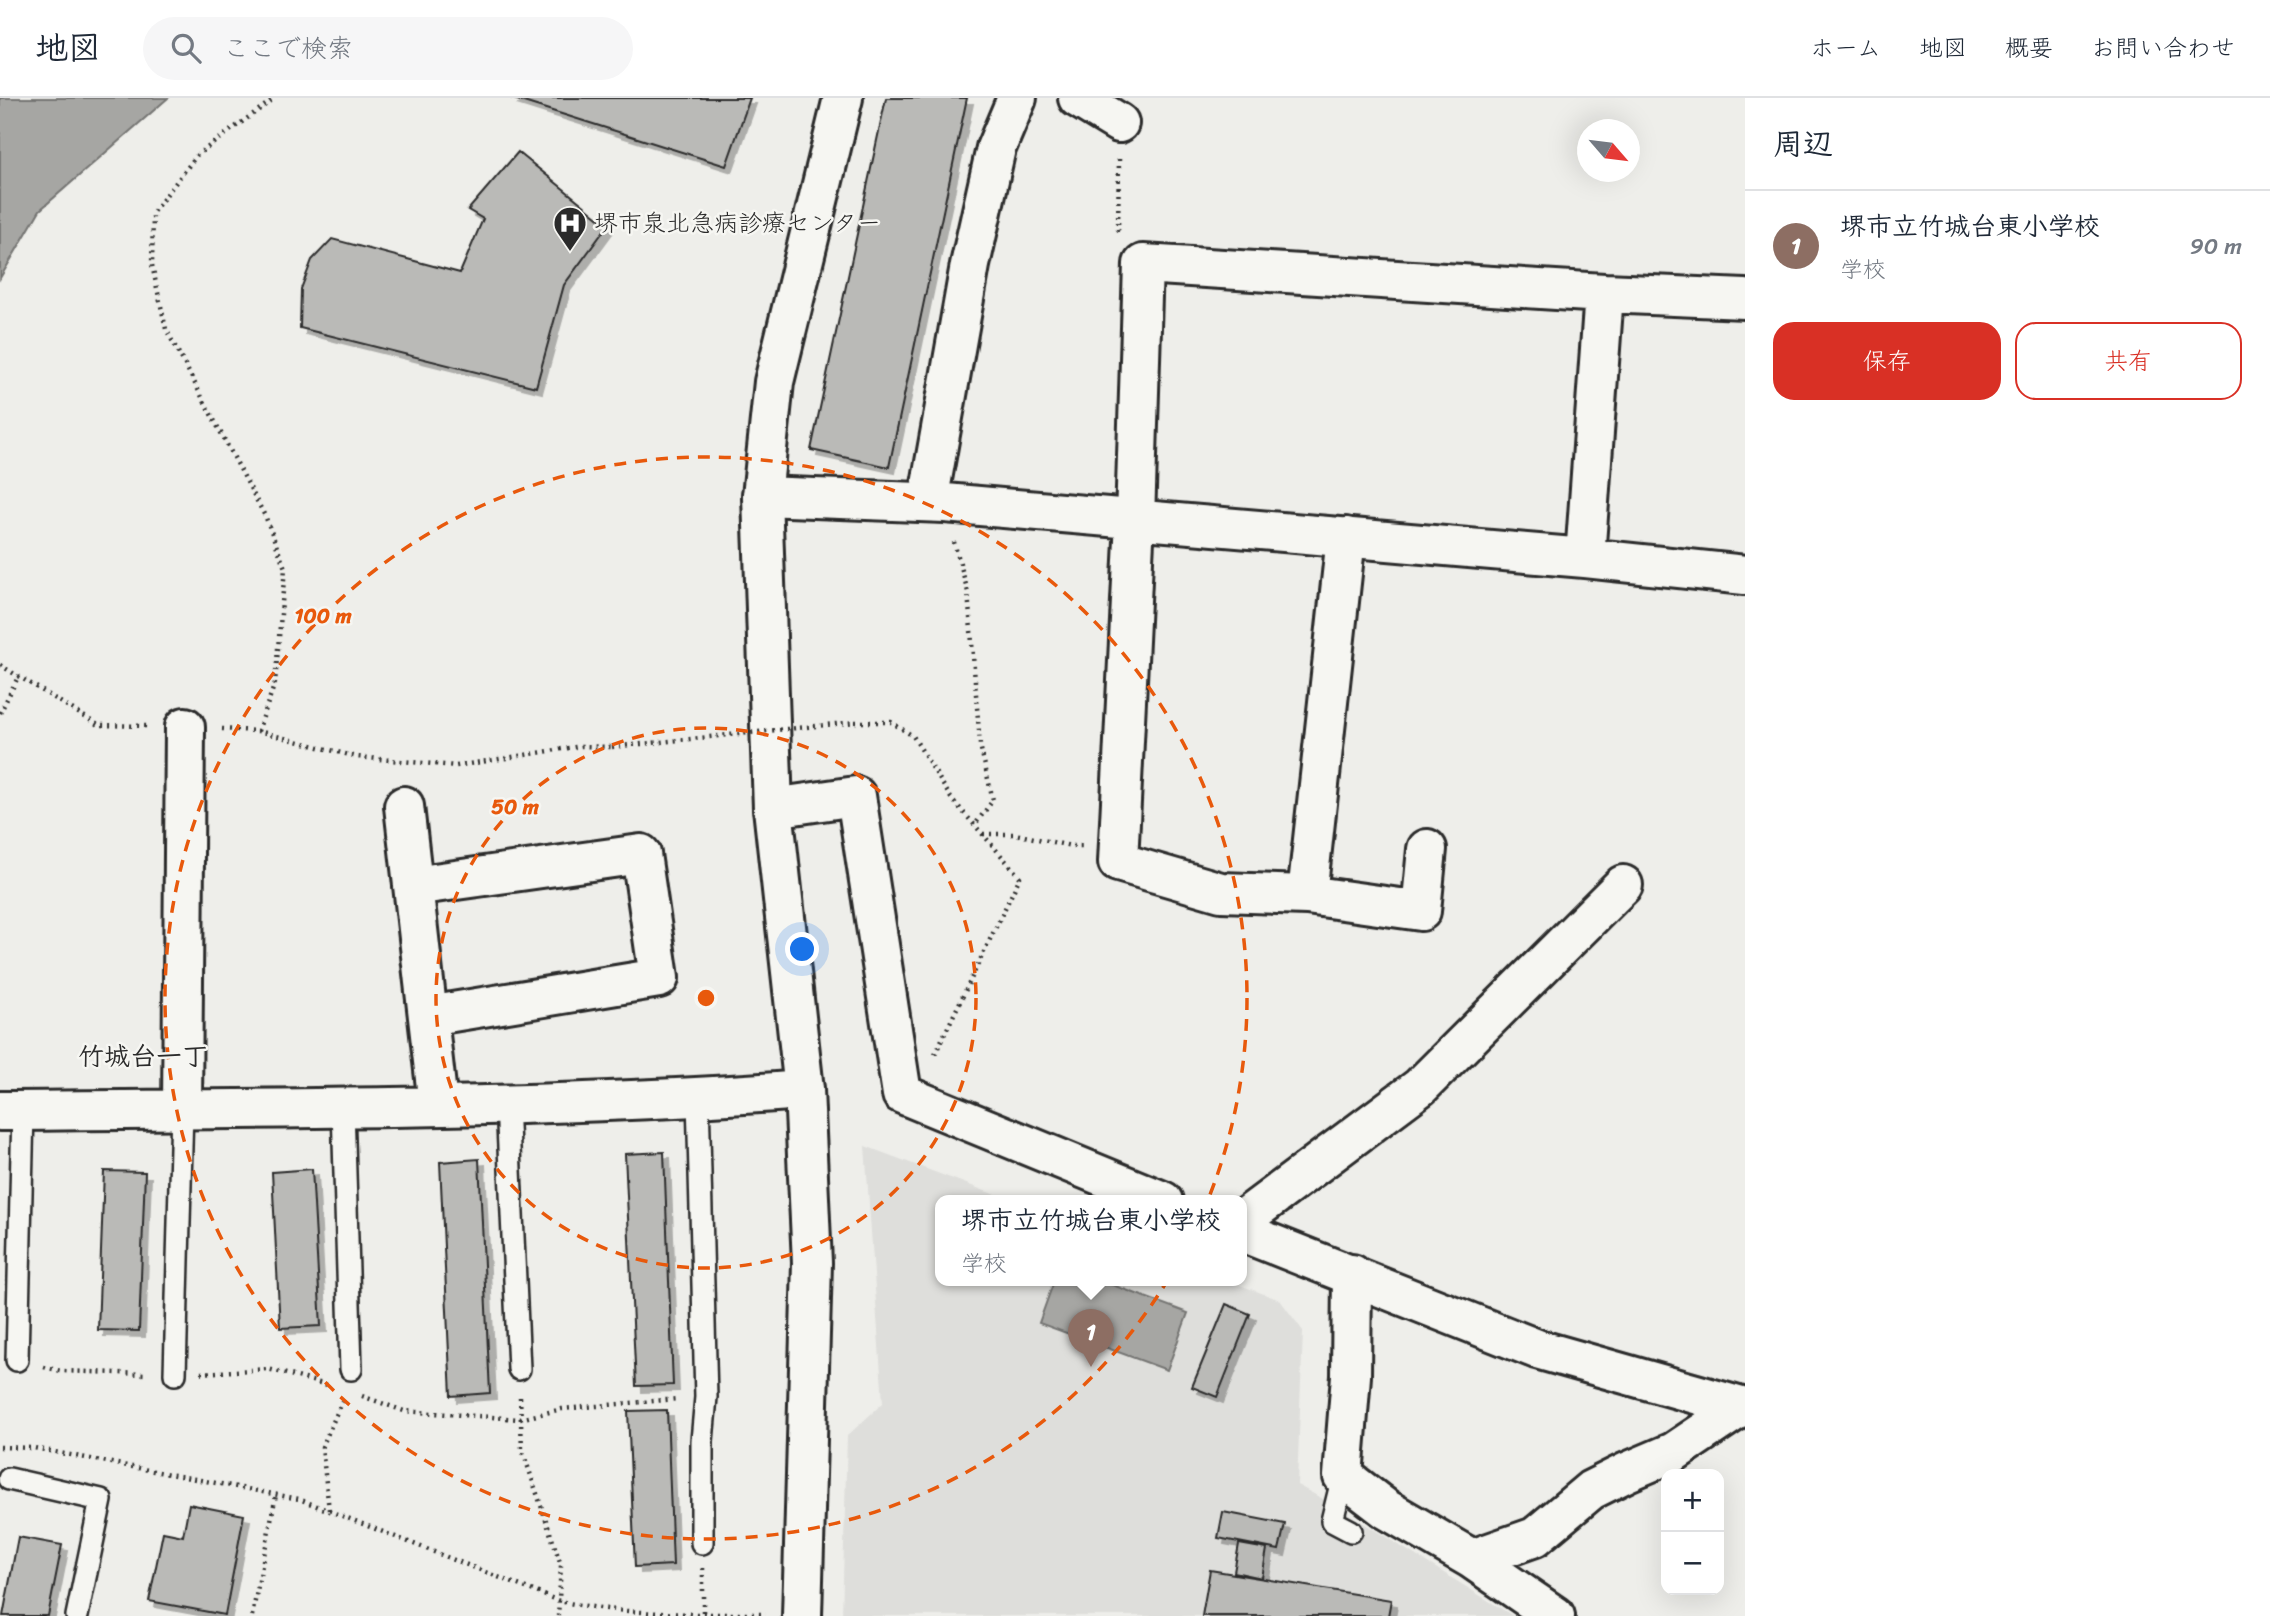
<!DOCTYPE html>
<html lang="ja">
<meta charset="utf-8">
<style>
:root{--surface:#fff;--page:#f6f6f7;--text:#1f2937;--muted:#747a83;--line:#e0e1e3;--accent:#d93025}
body{margin:0;font-family:Sriracha,"Klee One",sans-serif;background:var(--page);color:var(--text)}
.controls{position:absolute;right:21px;bottom:21px;display:grid;overflow:hidden;border-radius:14px;box-shadow:0 7px 28px #0002}
.controls button{width:63px;height:63px;display:grid;place-items:center;padding:0;border:0;border-bottom:2px solid var(--line);background:var(--surface);color:var(--text);font:35px sans-serif}
.compass{position:absolute;left:1577px;top:21px;width:63px;height:63px;border-radius:50%;background:var(--surface);box-shadow:0 7px 28px #0002;rotate:118deg}
.you{position:absolute;left:803px;top:852px;width:24px;height:24px;margin:-18px;border:5px solid #fff;border-radius:50%;background:#1a73e8;box-shadow:0 0 0 10px #1a73e833}
.badge{display:grid;place-items:center;width:46px;height:46px;border-radius:50%;background:var(--accent);color:#fff;font-size:23px;font-weight:700}
.pin{position:absolute;translate:-50% -58px;filter:drop-shadow(0 2px 4px #0008)}
.pin::after{content:'';position:absolute;top:37px;width:24px;height:21px;background:inherit;clip-path:polygon(0 0,100% 0,50% 100%)}
.popup{position:absolute;left:935px;top:1097px;width:312px;height:91px;box-sizing:border-box;display:grid;place-content:center;border-radius:14px;background:var(--surface);filter:drop-shadow(0 2px 5px #0005);font-size:23px;white-space:nowrap;color:var(--muted)}
.popup b{font-size:26px;color:var(--text)}
.popup::after{content:'';position:absolute;left:50%;top:100%;margin-left:-14px;border:14px solid transparent;border-top-color:var(--surface)}
.list{margin:0;padding:0;list-style:none}
h2{display:flex;justify-content:space-between;align-items:center;height:91px;margin:0;padding:0 28px;font-size:30px}
h2 small{font-size:23px;font-weight:400;color:var(--muted)}
.list li{display:grid;grid-template-columns:46px 1fr auto;gap:21px;align-items:center;box-sizing:border-box;height:112px;padding:0 28px;border-top:2px solid var(--line)}
.list b{display:block;font-size:26px;white-space:nowrap}
.list p{margin:0;font-size:23px;white-space:nowrap;color:var(--muted)}
.list em{font-size:23px;font-style:normal;color:var(--muted)}
.actions{display:flex;gap:14px;padding:21px 28px}
.actions a{flex:1;padding:16px 0;border:2px solid var(--accent);border-radius:21px;text-align:center;font-size:24px;color:var(--accent)}
.actions .main{background:var(--accent);color:#fff}
.icon{flex:none;width:38px;height:38px;fill:none;stroke:currentColor;stroke-width:2;stroke-linecap:round;stroke-linejoin:round}
.map{position:relative;flex:none;width:1745px;height:1518px;overflow:hidden}
header{display:flex;align-items:center;gap:42px;box-sizing:border-box;height:98px;padding:0 35px;background:var(--surface);border-bottom:2px solid var(--line)}
header strong{font-size:33px}
nav{display:flex;gap:38px;margin-inline-start:auto;font-size:24px}
.search{width:490px;height:63px;background:var(--page);display:flex;align-items:center;gap:18px;box-sizing:border-box;padding:0 24px;border-radius:38px;color:var(--muted);font-size:26px}
main{display:flex}
aside{flex:1;background:var(--surface)}
.map>svg:first-child{display:block}
.built{fill:#dededb}
.water{fill:#a6a6a3;stroke:#757573;stroke-width:2}
.building{fill:#babab7;stroke:#2b2b2b;stroke-width:2;filter:url(#shadow)}
.lines{fill:none;stroke-linecap:round;stroke-linejoin:round}
.lane-casing{stroke:#2b2b2b;stroke-width:26}
.street-casing{stroke:#2b2b2b;stroke-width:44}
.secondary-casing{stroke:#2b2b2b;stroke-width:44}
.path{stroke:#2b2b2b;stroke-width:4.5;stroke-dasharray:2 5;stroke-linecap:butt}
.lane{stroke:#f6f6f2;stroke-width:21}
.street{stroke:#f6f6f2;stroke-width:38}
.secondary{stroke:#f6f6f2;stroke-width:38}
.path-bridge{stroke:#2b2b2b;stroke-width:4.5;stroke-dasharray:2 5;stroke-linecap:butt}
.ring{fill:none;stroke:#e8590c;stroke-width:3.5;stroke-dasharray:12 9}
.labels{text-anchor:middle;stroke-width:5;stroke-linejoin:round;paint-order:stroke}
.poi-label{font-size:24px;fill:#2b2b2b;stroke:#f6f6f2;text-anchor:start}
.neighbourhood-label{font-size:26px;font-weight:bold;fill:#2b2b2b;stroke:#f6f6f2}
.centre{fill:#e8590c;stroke:#f6f6f2;stroke-width:3.5}
.ring-label{font-size:21px;text-anchor:middle;font-weight:bold;fill:#e8590c;stroke:#f6f6f2;stroke-width:5;stroke-linejoin:round;paint-order:stroke}
</style>
<header>
<strong>地図</strong>
<div class="search"><svg class="icon" aria-label="search" viewBox="0 0 24 24"><circle cx="10" cy="10" r="6"/><path d="M15 15l6 6"/></svg>ここで検索</div>
<nav><a>ホーム</a><a>地図</a><a>概要</a><a>お問い合わせ</a></nav>
</header>
<main>
<div class="map">
<svg width="1745" height="1518" viewBox="0 0 1745 1518">
<defs>
<filter id="shadow"><feDropShadow dx="6" dy="6" stdDeviation="0" flood-color="#0004"/></filter>
</defs>
<rect width="100%" height="100%" fill="#eeeeea"/>
<filter id="ink" filterUnits="userSpaceOnUse"><feTurbulence type="fractalNoise" baseFrequency=".0143" numOctaves="2"/><feDisplacementMap in="SourceGraphic" scale="14" xChannelSelector="R" yChannelSelector="G"/><feConvolveMatrix kernelMatrix="1 2 1 2 8 2 1 2 1" color-interpolation-filters="sRGB"/></filter>
<g filter="url(#ink)">
<!-- built -->
<path class="built" d="M 865,1048 L 1012,1103 L 940,1103 L 940,1183 L 1229,1183 L 1280,1202 L 1303,1233 L 1297,1387 L 1336,1408 L 1513,1518 L 842,1518 L 847,1338 L 883,1305 Z"/>
<!-- water -->
<path class="water" d="M 0,0 L 168,0 L 40,112 L 0,180 Z
M 1054,1183 L 1102,1183 L 1188,1215 L 1167,1272 L 1039,1225 Z"/>
<!-- building -->
<path class="building" d="M 511,0 L 750,0 L 726,68 Z
M 886,0 L 967,0 L 889,369 L 811,352 Z
M 518,54 L 608,127 L 564,187 L 536,289 L 300,230 L 301,191 L 312,162 L 332,141 L 460,175 L 483,121 L 468,112 Z
M 664,1054 L 673,1287 L 636,1288 L 625,1056 Z
M 479,1061 L 490,1295 L 451,1298 L 440,1064 Z
M 312,1071 L 321,1228 L 280,1230 L 272,1074 Z
M 104,1073 L 145,1074 L 139,1233 L 98,1232 Z
M 1226,1206 L 1250,1216 L 1217,1299 L 1192,1289 Z
M 667,1312 L 673,1467 L 635,1469 L 628,1313 Z
M 189,1406 L 244,1417 L 225,1517 L 149,1503 L 163,1434 L 183,1438 Z
M 1223,1414 L 1285,1426 L 1279,1452 L 1218,1440 Z
M 18,1439 L 62,1447 L 48,1518 L 3,1518 Z
M 1239,1446 L 1267,1451 L 1262,1480 L 1234,1474 Z
M 1210,1472 L 1391,1502 L 1388,1518 L 1202,1518 Z"/>
<g class="lines">
<defs>
<path id="lane" d="M 698,1000 L 706,1299 L 702,1343 L 702,1445
M 507,1005 L 519,1271
M 343,1010 L 351,1271
M 17,1262 L 23,1013
M 175,1276 L 182,1011
M 1343,1378 L 1332,1423 L 1351,1433
M 9,1381 L 101,1402 L 77,1518"/>
<path id="street" d="M 1078,0 L 1119,25
M 762,398 L 945,405 L 1585,460 L 1745,477
M 928,404 L 970,167 L 996,50 L 1017,0
M 1346,439 L 1307,797 L 1221,794 L 1118,764 L 1135,422 L 1143,166 L 1604,195 L 1745,201
M 1585,460 L 1604,195
M 404,708 L 438,1007
M 773,710 L 856,698 L 902,996 L 1163,1103
M 413,788 L 641,756 L 659,880 L 428,918
M 1307,797 L 1421,813 L 1427,751
M 182,1011 L 185,629
M 0,1013 C 268,1010 537,1012 804,992
M 1242,1122 L 1420,989 L 1623,787
M 1242,1134 L 1537,1251 L 1745,1310
M 1352,1176 L 1351,1278 L 1343,1378 L 1386,1411 L 1472,1461 L 1555,1518
M 1472,1461 L 1535,1439 L 1591,1392 L 1627,1374 L 1674,1354 L 1741,1309"/>
<path id="secondary" d="M 802,1518 L 812,1165 L 804,992 L 773,710 L 762,398 L 774,284 L 843,0"/>
</defs>
<!-- lane casing -->
<use href="#lane" class="lane-casing"/>
<!-- street casing -->
<use href="#street" class="street-casing"/>
<!-- secondary casing -->
<use href="#secondary" class="secondary-casing"/>
<!-- path -->
<path class="path" d="M 1119,61 L 1118,131 L 1121,135
M 954,444 L 968,494 L 980,647 L 993,702 L 974,728
M 0,567 L 98,627 L 147,628
M 0,615 L 19,577
M 855,624 L 891,624 L 913,638 L 951,700 L 1020,779 L 935,956
M 222,631 L 258,633 L 357,659 L 456,668 L 581,648 L 612,649
M 258,633 L 275,585 L 285,470 L 266,420 L 166,231 L 152,167 L 153,114 L 197,57 L 275,0
M 983,736 L 1015,736 L 1071,748 L 1083,748
M 44,1269 L 61,1273 L 147,1276
M 201,1275 L 268,1271 L 327,1287
M 362,1298 L 404,1313 L 520,1321 L 562,1311 L 677,1301
M 520,1299 L 522,1351 L 561,1467 L 558,1518
M 0,1349 L 34,1350 L 299,1401 L 559,1503 C 629,1518 695,1516 766,1516
M 329,1412 L 322,1349 L 344,1299
M 703,1470 L 703,1518
M 252,1518 L 276,1397"/>
<!-- lane -->
<use href="#lane" class="lane"/>
<!-- street -->
<use href="#street" class="street"/>
<!-- secondary -->
<use href="#secondary" class="secondary"/>
<!-- path-bridge -->
<path class="path-bridge" d="M 612,649 L 855,624"/>
</g>
</g>
<!-- distance rings -->
<g class="ring">
<circle cx="706" cy="900" r="270"/>
<circle cx="706" cy="900" r="541"/>
</g>
<!-- icons -->
<defs>
<symbol id="hospital-pin" viewBox="-11 -11 22 30"><path d="M0 17L-7.5 6A9.5 9.5 0 1 1 7.5 6Z" fill="#2b2b2b" stroke="#f6f6f2"/><path d="M-5-5h3v3.5h4V-5h3V5h-3V1.5h-4V5h-3Z" fill="#fff"/></symbol>
</defs>
<g fill-rule="evenodd">
<use href="#hospital-pin" x="551" y="106" width="38" height="52"/>
</g>
<g class="labels">
<!-- poi labels -->
<g class="poi-label">
<text x="594" y="133">堺市泉北急病診療センター</text>
</g>
<!-- neighbourhood labels -->
<g class="neighbourhood-label">
<text x="143" y="967">竹城台一丁</text>
</g>
</g>
<circle cx="706" cy="900" r="10" class="centre"/>
<g class="ring-label">
<text x="323" y="525">100 m</text>
<text x="515" y="716">50 m</text>
</g>
</svg>
<div class="controls">
<button>+</button>
<button>−</button>
</div>
<svg class="compass" viewBox="-18 -18 36 36"><path d="M0-13l5 13h-10z" fill="#e53935"/><path d="M0 13l5-13h-10z" fill="#747a83"/></svg>
<div class="you"></div>
<div class="pin badge" style="left:1091px;top:1269px;background:#8d6e63">1</div>
<div class="popup"><b>堺市立竹城台東小学校</b>学校</div>
</div>
<aside>
<h2>周辺<small></small></h2>
<ul class="list">
<li><span class="badge" style="background:#8d6e63">1</span><div><b>堺市立竹城台東小学校</b><p>学校</p></div><em>90 m</em></li>
</ul>
<div class="actions"><a class="main">保存</a><a>共有</a></div>
</aside>
</main>
